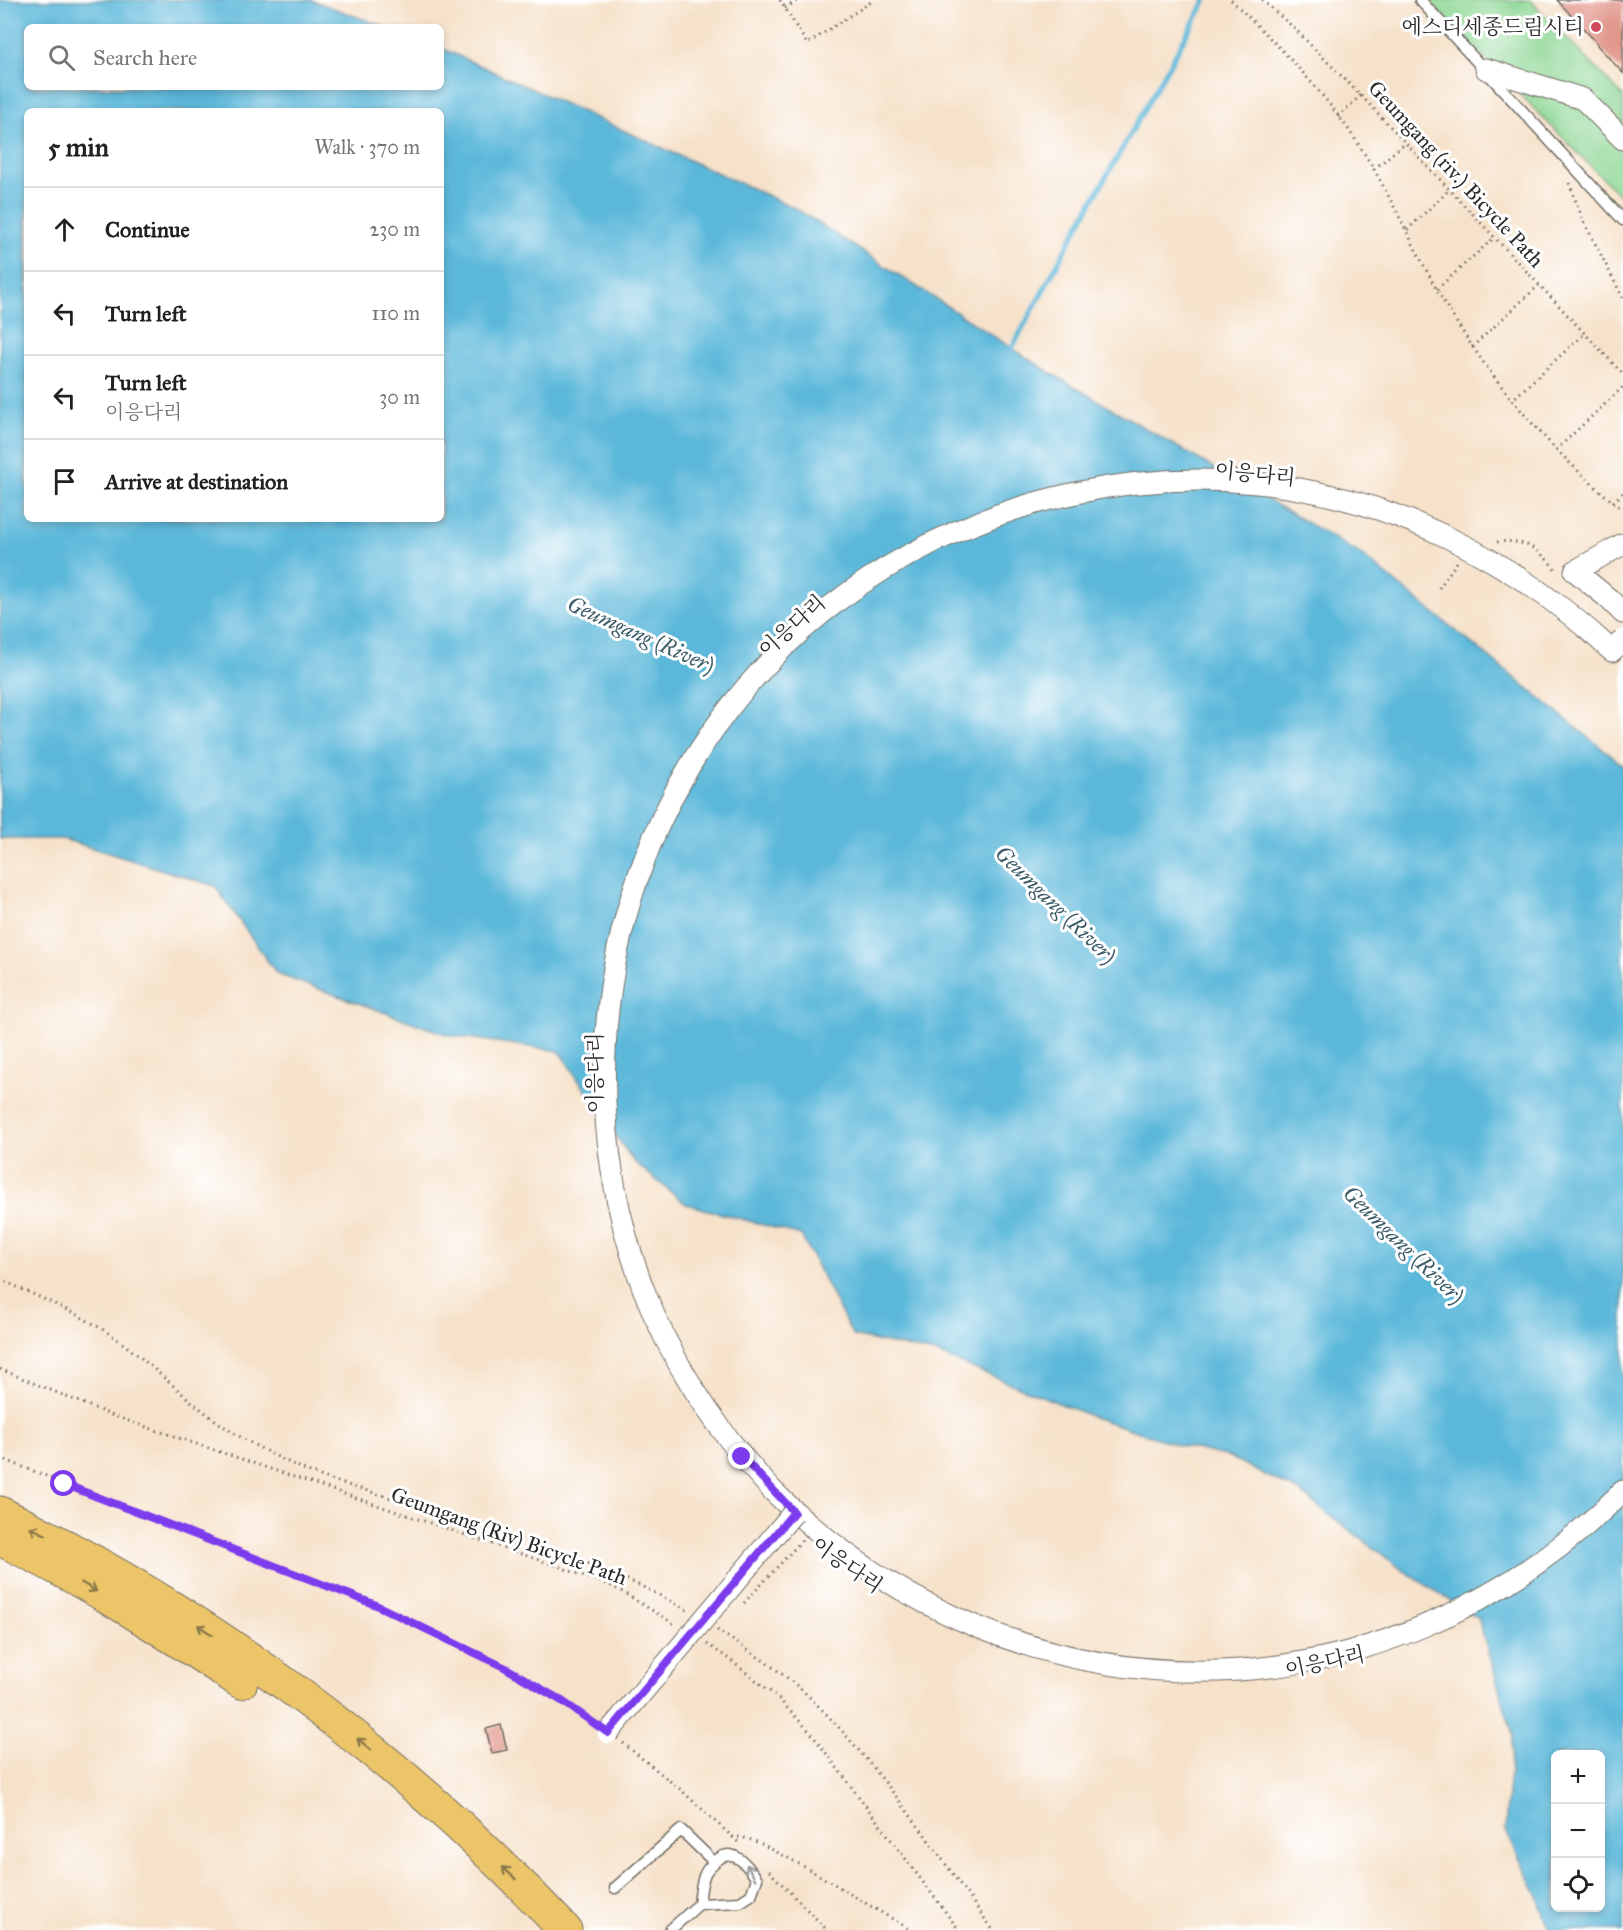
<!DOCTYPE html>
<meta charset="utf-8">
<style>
:root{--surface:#fff;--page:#f6f6f6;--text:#202124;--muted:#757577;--line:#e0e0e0}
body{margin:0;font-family:"IM FELL Great Primer","Noto Serif KR",serif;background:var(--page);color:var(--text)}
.controls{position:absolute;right:18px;bottom:18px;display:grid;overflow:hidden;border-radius:9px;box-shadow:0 3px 9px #0003}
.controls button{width:54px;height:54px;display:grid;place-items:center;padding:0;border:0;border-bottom:2px solid var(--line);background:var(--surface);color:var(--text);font:30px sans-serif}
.stop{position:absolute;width:18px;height:18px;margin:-14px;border:4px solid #7c3aed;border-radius:50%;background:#fff}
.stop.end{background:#7c3aed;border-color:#fff;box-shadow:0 2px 6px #0008}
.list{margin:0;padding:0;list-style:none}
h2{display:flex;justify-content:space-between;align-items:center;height:78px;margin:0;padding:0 24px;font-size:26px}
h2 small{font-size:20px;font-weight:400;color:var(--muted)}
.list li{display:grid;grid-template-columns:39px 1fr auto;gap:18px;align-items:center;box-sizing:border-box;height:84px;padding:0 24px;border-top:2px solid var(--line)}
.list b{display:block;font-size:22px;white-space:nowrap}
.list p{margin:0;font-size:20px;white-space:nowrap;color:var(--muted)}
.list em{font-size:20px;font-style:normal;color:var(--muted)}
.icon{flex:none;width:33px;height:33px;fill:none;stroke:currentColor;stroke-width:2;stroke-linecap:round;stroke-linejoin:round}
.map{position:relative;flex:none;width:1623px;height:1930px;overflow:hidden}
.search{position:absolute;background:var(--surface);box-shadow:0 3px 9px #0003;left:24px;top:24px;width:420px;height:66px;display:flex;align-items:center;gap:15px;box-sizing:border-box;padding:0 21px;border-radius:9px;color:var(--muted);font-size:22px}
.panel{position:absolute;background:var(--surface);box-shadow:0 3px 9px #0003;left:24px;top:108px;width:420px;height:414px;border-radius:9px}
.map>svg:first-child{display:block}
.green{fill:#8bd693;stroke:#5b805f;stroke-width:1.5}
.water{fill:#5cb8da;stroke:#447282;stroke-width:1.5;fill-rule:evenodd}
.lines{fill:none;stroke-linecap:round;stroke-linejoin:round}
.stream{stroke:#5cb8da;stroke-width:5}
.building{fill:#e09285}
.lane-casing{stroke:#726b62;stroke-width:13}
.street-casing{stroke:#726b62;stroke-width:23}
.primary-casing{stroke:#726b62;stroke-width:35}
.path{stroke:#726b62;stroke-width:3;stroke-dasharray:1.5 4.5;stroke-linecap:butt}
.lane{stroke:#fff;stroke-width:10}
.street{stroke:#fff;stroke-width:21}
.primary{stroke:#ecc569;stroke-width:33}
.street-bridge-casing{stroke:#726b62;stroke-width:23;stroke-linecap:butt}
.path-bridge{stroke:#726b62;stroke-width:3;stroke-dasharray:1.5 4.5;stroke-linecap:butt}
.street-bridge{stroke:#fff;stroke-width:21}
.oneway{stroke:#8c784a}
.oneway2{stroke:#a0a0a0}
.route{stroke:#7c3aed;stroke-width:8}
.poi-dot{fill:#d1495b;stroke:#fff;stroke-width:2}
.labels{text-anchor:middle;stroke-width:6;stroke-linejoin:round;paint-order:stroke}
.poi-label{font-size:21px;fill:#2b2b2b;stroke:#fff;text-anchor:end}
.street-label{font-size:21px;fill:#2b2b2b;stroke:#fff}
.water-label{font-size:22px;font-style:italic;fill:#3c5c68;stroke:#fff}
</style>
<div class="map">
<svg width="1623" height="1930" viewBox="0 0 1623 1930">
<rect width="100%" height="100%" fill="#fff"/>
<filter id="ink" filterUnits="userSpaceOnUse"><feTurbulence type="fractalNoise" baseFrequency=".0167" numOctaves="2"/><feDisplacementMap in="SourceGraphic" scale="12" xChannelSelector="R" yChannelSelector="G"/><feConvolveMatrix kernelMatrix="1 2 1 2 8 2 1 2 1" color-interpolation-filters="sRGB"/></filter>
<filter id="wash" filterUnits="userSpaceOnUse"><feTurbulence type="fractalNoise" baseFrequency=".008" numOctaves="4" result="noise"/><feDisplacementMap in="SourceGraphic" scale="24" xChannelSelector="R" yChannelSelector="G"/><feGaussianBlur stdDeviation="1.35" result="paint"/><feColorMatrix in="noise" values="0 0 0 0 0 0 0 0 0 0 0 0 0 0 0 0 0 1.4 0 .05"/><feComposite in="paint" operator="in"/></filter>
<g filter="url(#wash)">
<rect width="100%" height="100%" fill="#f6e1c9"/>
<!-- green -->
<path class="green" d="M 1427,0 L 1530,0 L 1623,96 L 1623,199 Z"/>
<!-- water -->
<path class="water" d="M 0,0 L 311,0 L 385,27 L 27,27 L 27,87 L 441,87 L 441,48 L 795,208 L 1049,372 L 1359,553 L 1623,765 L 1623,1930 L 1549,1930 L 1539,1899 L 1505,1829 L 1513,1735 L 1478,1618 L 1404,1571 L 1298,1491 L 1229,1457 L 1178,1445 L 1093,1417 L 935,1353 L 853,1336 L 801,1235 L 686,1204 L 633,1161 L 559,1051 L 448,1035 L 277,974 L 215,886 L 63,839 L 0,839 ZM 27,111 L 441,111 L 441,519 L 27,519 ZM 1556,1754 L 1600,1754 L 1600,1908 L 1556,1908 Z"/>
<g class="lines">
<!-- stream -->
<path class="stream" d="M 1010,352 L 1065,250 L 1206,0"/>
</g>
<g id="blocks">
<!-- building -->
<path class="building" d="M 1557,0 L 1623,0 L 1623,73 L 1597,45 L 1598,44 Z
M 501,1725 L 507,1750 L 492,1753 L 486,1729 Z"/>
</g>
</g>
<g filter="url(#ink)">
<use href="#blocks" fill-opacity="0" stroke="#726b62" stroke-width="1.5"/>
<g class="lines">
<defs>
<path id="lane" d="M 1420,0 L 1623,220
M 615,1888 L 681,1830 L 714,1862
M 670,1930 L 699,1904 L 740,1902 L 751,1895 L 757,1879 C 748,1866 733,1845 716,1861 C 711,1865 706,1870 704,1876 C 701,1884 700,1895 699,1904"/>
<path id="street" d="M 1486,69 L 1583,99 L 1623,139
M 1623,544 L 1575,571 L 1609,599 L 1623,613
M 772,1490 C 1015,1730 1381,1733 1623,1491"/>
<path id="primary" d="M 0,1513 C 211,1615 404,1759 565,1930
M 0,1539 C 84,1579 163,1630 241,1682"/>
</defs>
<!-- lane casing -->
<use href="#lane" class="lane-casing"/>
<!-- street casing -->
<use href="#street" class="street-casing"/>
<!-- primary casing -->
<use href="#primary" class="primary-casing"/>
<!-- path -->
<path class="path" d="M 780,0 L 807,44 L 874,0
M 1231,0 C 1277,44 1322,89 1357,142 C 1388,189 1410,241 1437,290 C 1485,374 1547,449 1623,510
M 1262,0 L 1294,28 L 1370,105 L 1623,374
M 785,8 L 798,0
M 1338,117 L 1361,95
M 1374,169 L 1405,143
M 1569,183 L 1583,220 L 1623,298
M 1407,230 L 1449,190
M 1437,289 L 1495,237
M 1472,347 L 1539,285
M 1511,401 L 1585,333
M 1556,450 L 1623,387
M 1613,502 L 1623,493
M 1497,542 C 1526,539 1539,549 1557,571
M 1439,588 L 1457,562
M 0,1279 C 35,1296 82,1314 114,1337 C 155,1366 191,1406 234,1433 C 256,1447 280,1458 303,1469 C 332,1482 364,1489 394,1499 C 493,1531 596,1558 687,1610
M 0,1369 L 111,1415 L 560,1567 L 614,1587 L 676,1625
M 0,1458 L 376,1605 L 506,1668 L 593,1722
M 717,1630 C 746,1649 777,1668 803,1691 C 877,1761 933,1848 993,1930
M 707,1644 L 725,1656 L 776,1696 L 811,1733 L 959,1930
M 623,1743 L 681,1790 L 738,1842
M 732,1837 C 752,1836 770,1849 788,1858 C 830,1880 870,1907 912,1930
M 769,1871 L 827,1930"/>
<!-- lane -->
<use href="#lane" class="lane"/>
<!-- street -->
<use href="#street" class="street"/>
<!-- primary -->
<use href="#primary" class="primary"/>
<defs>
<path id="street-bridge" d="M 772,1490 C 717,1431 672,1364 643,1288 C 540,1014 649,698 907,556 C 1014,497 1135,471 1257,483 C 1392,497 1514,559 1612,651 L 1623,640
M 608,1733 L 794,1512"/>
</defs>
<!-- street-bridge casing -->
<use href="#street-bridge" class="street-bridge-casing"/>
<!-- path-bridge -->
<path class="path-bridge" d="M 744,1603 L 806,1536 L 801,1531"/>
<!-- street-bridge -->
<use href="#street-bridge" class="street-bridge"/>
</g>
<!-- one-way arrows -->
<defs><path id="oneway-shaft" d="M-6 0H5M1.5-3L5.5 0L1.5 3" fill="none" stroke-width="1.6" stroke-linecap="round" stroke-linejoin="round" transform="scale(1.5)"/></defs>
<g class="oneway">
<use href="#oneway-shaft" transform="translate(38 1531) rotate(-154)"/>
<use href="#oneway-shaft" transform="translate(89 1587) rotate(30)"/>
<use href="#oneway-shaft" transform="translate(205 1630) rotate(-146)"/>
<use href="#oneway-shaft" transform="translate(364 1744) rotate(-141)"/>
<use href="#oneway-shaft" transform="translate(509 1873) rotate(-137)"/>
</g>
<use class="oneway2" href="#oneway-shaft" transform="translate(751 1872) rotate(-120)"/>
</g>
<g class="lines" filter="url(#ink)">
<!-- route -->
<path class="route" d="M 64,1484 L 376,1605 L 506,1668 L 562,1701 L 608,1733 L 794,1512 L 742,1457"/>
</g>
<!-- markers -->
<circle class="poi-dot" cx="1596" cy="27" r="6"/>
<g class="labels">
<!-- poi labels -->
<g class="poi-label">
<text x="1584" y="34">에스디세종드림시티</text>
</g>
<!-- street labels -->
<g class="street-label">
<text transform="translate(1456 174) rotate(47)" y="7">Geumgang (riv.) Bicycle Path</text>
<text transform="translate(1255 474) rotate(6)" y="7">이응다리</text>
<text transform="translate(792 626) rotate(-42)" y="7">이응다리</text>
<text transform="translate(595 1073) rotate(-90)" y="7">이응다리</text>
<text transform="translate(509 1536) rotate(20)" y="7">Geumgang (Riv) Bicycle Path</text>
<text transform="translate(847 1565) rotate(35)" y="7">이응다리</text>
<text transform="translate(1325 1662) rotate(-12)" y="7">이응다리</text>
</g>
<!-- water labels -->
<g class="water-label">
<text transform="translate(641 634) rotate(24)" y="8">Geumgang (River)</text>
<text transform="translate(1056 904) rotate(44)" y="8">Geumgang (River)</text>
<text transform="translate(1404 1244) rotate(44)" y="8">Geumgang (River)</text>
</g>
</g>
</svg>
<div class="controls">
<button>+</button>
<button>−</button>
<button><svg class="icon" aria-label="locate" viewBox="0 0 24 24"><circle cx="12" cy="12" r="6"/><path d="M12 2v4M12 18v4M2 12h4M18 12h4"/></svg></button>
</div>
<div class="stop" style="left:64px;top:1484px"></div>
<div class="stop end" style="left:742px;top:1457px"></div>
<div class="search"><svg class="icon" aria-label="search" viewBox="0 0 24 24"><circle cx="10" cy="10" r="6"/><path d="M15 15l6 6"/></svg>Search here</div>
<section class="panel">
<h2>5 min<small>Walk · 370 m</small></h2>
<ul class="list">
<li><svg class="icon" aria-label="ahead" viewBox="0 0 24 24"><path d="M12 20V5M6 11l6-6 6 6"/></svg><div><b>Continue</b></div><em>230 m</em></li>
<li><svg class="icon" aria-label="left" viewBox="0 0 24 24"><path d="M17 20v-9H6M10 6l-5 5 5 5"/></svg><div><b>Turn left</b></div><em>110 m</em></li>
<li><svg class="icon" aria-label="left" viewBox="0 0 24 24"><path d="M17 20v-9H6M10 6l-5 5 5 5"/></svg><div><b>Turn left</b><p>이응다리</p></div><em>30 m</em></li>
<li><svg class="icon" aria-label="arrive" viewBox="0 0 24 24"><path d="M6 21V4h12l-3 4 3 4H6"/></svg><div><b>Arrive at destination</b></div></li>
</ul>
</section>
</div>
